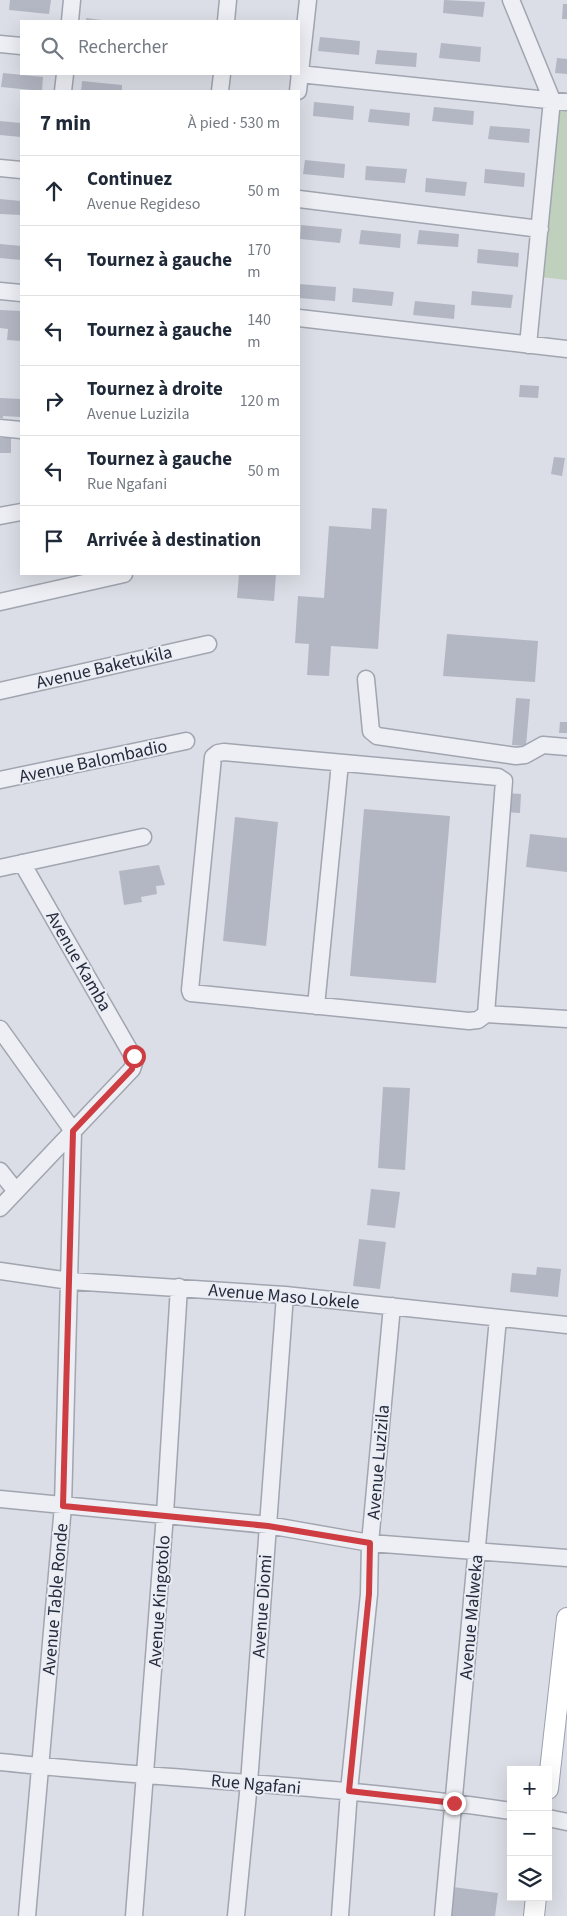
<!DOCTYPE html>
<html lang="fr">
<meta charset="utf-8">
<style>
:root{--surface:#fff;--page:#f2f2f3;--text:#1f2937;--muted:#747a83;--line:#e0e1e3}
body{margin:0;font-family:"Source Sans 3",sans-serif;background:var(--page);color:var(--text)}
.controls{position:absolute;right:15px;bottom:15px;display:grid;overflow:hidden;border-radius:0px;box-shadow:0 5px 20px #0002}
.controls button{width:45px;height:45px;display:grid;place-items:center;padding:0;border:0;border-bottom:1px solid var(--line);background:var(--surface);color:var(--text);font:25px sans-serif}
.stop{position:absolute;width:15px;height:15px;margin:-11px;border:4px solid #ce3d42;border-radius:50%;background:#fff}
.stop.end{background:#ce3d42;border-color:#fff;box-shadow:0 1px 5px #0008}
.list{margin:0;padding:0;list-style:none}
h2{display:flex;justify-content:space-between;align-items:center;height:65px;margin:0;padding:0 20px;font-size:21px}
h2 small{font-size:16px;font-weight:400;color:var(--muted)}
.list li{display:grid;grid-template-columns:32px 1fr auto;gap:15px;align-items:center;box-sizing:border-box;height:70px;padding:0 20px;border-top:1px solid var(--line)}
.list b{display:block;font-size:19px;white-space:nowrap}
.list p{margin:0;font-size:16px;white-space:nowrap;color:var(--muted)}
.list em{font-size:16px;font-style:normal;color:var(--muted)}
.icon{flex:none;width:28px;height:28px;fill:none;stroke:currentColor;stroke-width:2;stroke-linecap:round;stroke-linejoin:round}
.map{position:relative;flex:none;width:567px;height:1916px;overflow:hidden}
.search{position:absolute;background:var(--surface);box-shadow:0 5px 20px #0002;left:20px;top:20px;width:280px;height:55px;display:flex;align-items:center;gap:12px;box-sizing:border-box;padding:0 18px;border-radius:0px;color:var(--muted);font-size:19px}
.panel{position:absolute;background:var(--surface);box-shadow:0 5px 20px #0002;left:20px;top:90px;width:280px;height:485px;border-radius:0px}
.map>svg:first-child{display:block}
.green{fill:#bfd0bc}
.building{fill:#b3b7c3}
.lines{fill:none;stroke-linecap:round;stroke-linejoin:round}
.minor-casing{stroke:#a1a5b0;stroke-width:19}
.major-casing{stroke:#9ba1b2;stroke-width:22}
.minor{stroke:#eeeff4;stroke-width:16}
.major{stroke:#fff;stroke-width:20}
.route{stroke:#ce3d42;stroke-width:6}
.labels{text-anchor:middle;stroke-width:4;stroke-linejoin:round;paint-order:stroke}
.street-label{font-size:18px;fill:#252b3c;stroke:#eaedf4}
</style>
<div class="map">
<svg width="567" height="1916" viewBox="0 0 567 1916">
<rect width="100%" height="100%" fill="#dbdee6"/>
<!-- green -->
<path class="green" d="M 560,109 L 567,109 L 567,280 L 541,277 Z"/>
<!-- building -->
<path class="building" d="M 10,0 L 51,0 L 49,14 L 9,10 Z
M 444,0 L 485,2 L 483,17 L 443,13 Z
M 563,4 L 567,4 L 567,19 L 562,19 Z
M 86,18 L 102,20 L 102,21 L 86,21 Z
M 320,37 L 360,41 L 359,55 L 318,51 Z
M 441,43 L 481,47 L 480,62 L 439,58 Z
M 377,50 L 417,53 L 416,67 L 375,64 Z
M 557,58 L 567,59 L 567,74 L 555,73 Z
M 3,73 L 43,77 L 42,91 L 1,87 Z
M 82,81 L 122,85 L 122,91 L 81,91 Z
M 314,102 L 354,106 L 353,120 L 313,116 Z
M 434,107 L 474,111 L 473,125 L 432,121 Z
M 370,109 L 410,113 L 409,126 L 368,122 Z
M 0,121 L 21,123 L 21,137 L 0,135 Z
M 490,126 L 530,129 L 529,143 L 488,139 Z
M 305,160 L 345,164 L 344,178 L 303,174 Z
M 366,166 L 407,169 L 405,183 L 365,180 Z
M 485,169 L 525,173 L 524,187 L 484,183 Z
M 426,178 L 467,182 L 465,196 L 425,192 Z
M 0,199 L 21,201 L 21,215 L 0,214 Z
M 301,225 L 342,229 L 340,243 L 300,239 Z
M 361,230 L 401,234 L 400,248 L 359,244 Z
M 419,230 L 459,234 L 458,247 L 417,244 Z
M 0,244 L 21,246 L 21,260 L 0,258 Z
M 478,249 L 519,253 L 518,267 L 477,263 Z
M 299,284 L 336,287 L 335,301 L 299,298 Z
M 353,288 L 394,292 L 392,306 L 352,302 Z
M 472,291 L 513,295 L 511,308 L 471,305 Z
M 415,301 L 455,305 L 454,319 L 413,315 Z
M 0,310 L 21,311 L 21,341 L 7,340 L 8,329 L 0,328 Z
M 520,385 L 539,386 L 538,398 L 519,397 Z
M 0,398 L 21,399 L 21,417 L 3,416 L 3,418 L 0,418 Z
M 0,438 L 11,438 L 11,453 L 0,453 Z
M 554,457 L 565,458 L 562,476 L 551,474 Z
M 372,508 L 387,509 L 378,649 L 331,646 L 329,676 L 307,675 L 309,644 L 295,643 L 298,596 L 324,598 L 329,526 L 371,529 Z
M 239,574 L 276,574 L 274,601 L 237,598 Z
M 447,634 L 538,641 L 535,682 L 443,676 Z
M 516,698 L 530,699 L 526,746 L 512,745 Z
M 560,722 L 567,722 L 567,733 L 559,733 Z
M 506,793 L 521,794 L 520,813 L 505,812 Z
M 364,809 L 450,816 L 436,983 L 350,976 Z
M 235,817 L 278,822 L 266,946 L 223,941 Z
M 530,834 L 567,838 L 567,872 L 526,867 Z
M 159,865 L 165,885 L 156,886 L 157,894 L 141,897 L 142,902 L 124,905 L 119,871 Z
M 383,1087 L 410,1088 L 405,1170 L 378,1168 Z
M 371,1189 L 400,1192 L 395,1228 L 367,1225 Z
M 359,1239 L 386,1242 L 380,1289 L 353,1286 Z
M 537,1267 L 561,1269 L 558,1297 L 510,1292 L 512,1273 L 536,1275 Z
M 453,1887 L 498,1893 L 495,1916 L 449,1916 Z"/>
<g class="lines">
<defs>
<path id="minor" d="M 511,0 L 552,100 L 528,345
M 70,21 L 72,0
M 226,21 L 228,0
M 0,44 L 21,46
M 299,74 L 567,102
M 63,91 L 65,74
M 220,91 L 222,74
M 298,91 L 308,0
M 0,168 L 21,170
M 299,199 L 540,229
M 0,291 L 21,293
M 299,318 L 567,349
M 0,428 L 21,430
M 0,516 L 21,512
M 0,602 L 124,574
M 366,679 L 371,731 L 377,736 L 516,756 L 525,755 L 543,745 L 567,747
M 0,691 L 208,644
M 0,780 L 186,741
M 0,868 L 143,837
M 316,1006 L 340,763
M 486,1014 L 504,781 L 498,777 L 224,752 L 218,753 L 213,757 L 190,990 L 191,993 L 469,1021 L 478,1020 L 486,1014 L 567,1019
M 0,1029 L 73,1131 L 63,1506 L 27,1916
M 0,1171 L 15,1190
M 0,1208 L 132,1069 L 135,1060 L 22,863
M 0,1271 L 70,1281 L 285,1295 L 567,1325
M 0,1499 L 268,1525 L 370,1543 L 567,1558
M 0,1762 C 170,1780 342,1785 511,1811
M 548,1818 L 567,1822
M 134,1916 L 165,1514 L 179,1287
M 236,1916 L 249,1783 L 285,1295
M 340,1916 L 349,1791 L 369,1594 L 370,1543 L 392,1306
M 443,1916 L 498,1318"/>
<path id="major" d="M 548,1789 L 567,1618
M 534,1916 L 536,1897"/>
</defs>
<!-- minor casing -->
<use href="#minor" class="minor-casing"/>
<!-- major casing -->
<use href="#major" class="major-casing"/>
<!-- minor -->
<use href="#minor" class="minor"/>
<!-- major -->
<use href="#major" class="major"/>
</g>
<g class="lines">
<!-- route -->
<path class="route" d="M 134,1056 L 132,1069 L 73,1131 L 63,1506 L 268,1526 L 370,1543 L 369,1594 L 349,1791 L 454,1803"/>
</g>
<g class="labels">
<!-- street labels -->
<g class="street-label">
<text transform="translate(104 667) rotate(-13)" y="6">Avenue Baketukila</text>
<text transform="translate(93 761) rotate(-12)" y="6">Avenue Balombadio</text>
<text transform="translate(79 961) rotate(60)" y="6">Avenue Kamba</text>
<text transform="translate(284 1296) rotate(5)" y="6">Avenue Maso Lokele</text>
<text transform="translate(378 1462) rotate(-85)" y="6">Avenue Luzizila</text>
<text transform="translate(55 1599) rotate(-85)" y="6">Avenue Table Ronde</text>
<text transform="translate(159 1601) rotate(-86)" y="6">Avenue Kingotolo</text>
<text transform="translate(262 1606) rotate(-86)" y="6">Avenue Diomi</text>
<text transform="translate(471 1617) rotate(-85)" y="6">Avenue Malweka</text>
<text transform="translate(256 1784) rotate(5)" y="6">Rue Ngafani</text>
</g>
</g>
</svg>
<div class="controls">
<button>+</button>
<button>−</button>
<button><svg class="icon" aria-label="layers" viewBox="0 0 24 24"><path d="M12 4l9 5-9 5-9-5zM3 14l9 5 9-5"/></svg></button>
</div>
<div class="stop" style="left:134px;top:1056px"></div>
<div class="stop end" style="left:454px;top:1803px"></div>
<div class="search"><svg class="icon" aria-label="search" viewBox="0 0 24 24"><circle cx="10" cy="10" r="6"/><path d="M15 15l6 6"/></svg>Rechercher</div>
<section class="panel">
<h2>7 min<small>À pied · 530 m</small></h2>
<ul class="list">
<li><svg class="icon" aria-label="ahead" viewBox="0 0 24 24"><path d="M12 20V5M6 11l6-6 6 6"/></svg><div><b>Continuez</b><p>Avenue Regideso</p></div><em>50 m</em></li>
<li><svg class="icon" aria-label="left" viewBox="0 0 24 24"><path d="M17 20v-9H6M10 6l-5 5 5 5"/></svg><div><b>Tournez à gauche</b></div><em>170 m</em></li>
<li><svg class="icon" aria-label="left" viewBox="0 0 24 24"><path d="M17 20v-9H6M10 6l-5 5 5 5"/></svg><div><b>Tournez à gauche</b></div><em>140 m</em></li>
<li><svg class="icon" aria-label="right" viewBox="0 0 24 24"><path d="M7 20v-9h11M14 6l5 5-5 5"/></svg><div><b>Tournez à droite</b><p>Avenue Luzizila</p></div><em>120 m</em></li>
<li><svg class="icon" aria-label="left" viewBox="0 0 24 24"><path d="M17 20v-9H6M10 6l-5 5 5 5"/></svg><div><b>Tournez à gauche</b><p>Rue Ngafani</p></div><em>50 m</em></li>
<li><svg class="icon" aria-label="arrive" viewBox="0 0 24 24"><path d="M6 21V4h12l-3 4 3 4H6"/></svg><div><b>Arrivée à destination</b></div></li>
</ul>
</section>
</div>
